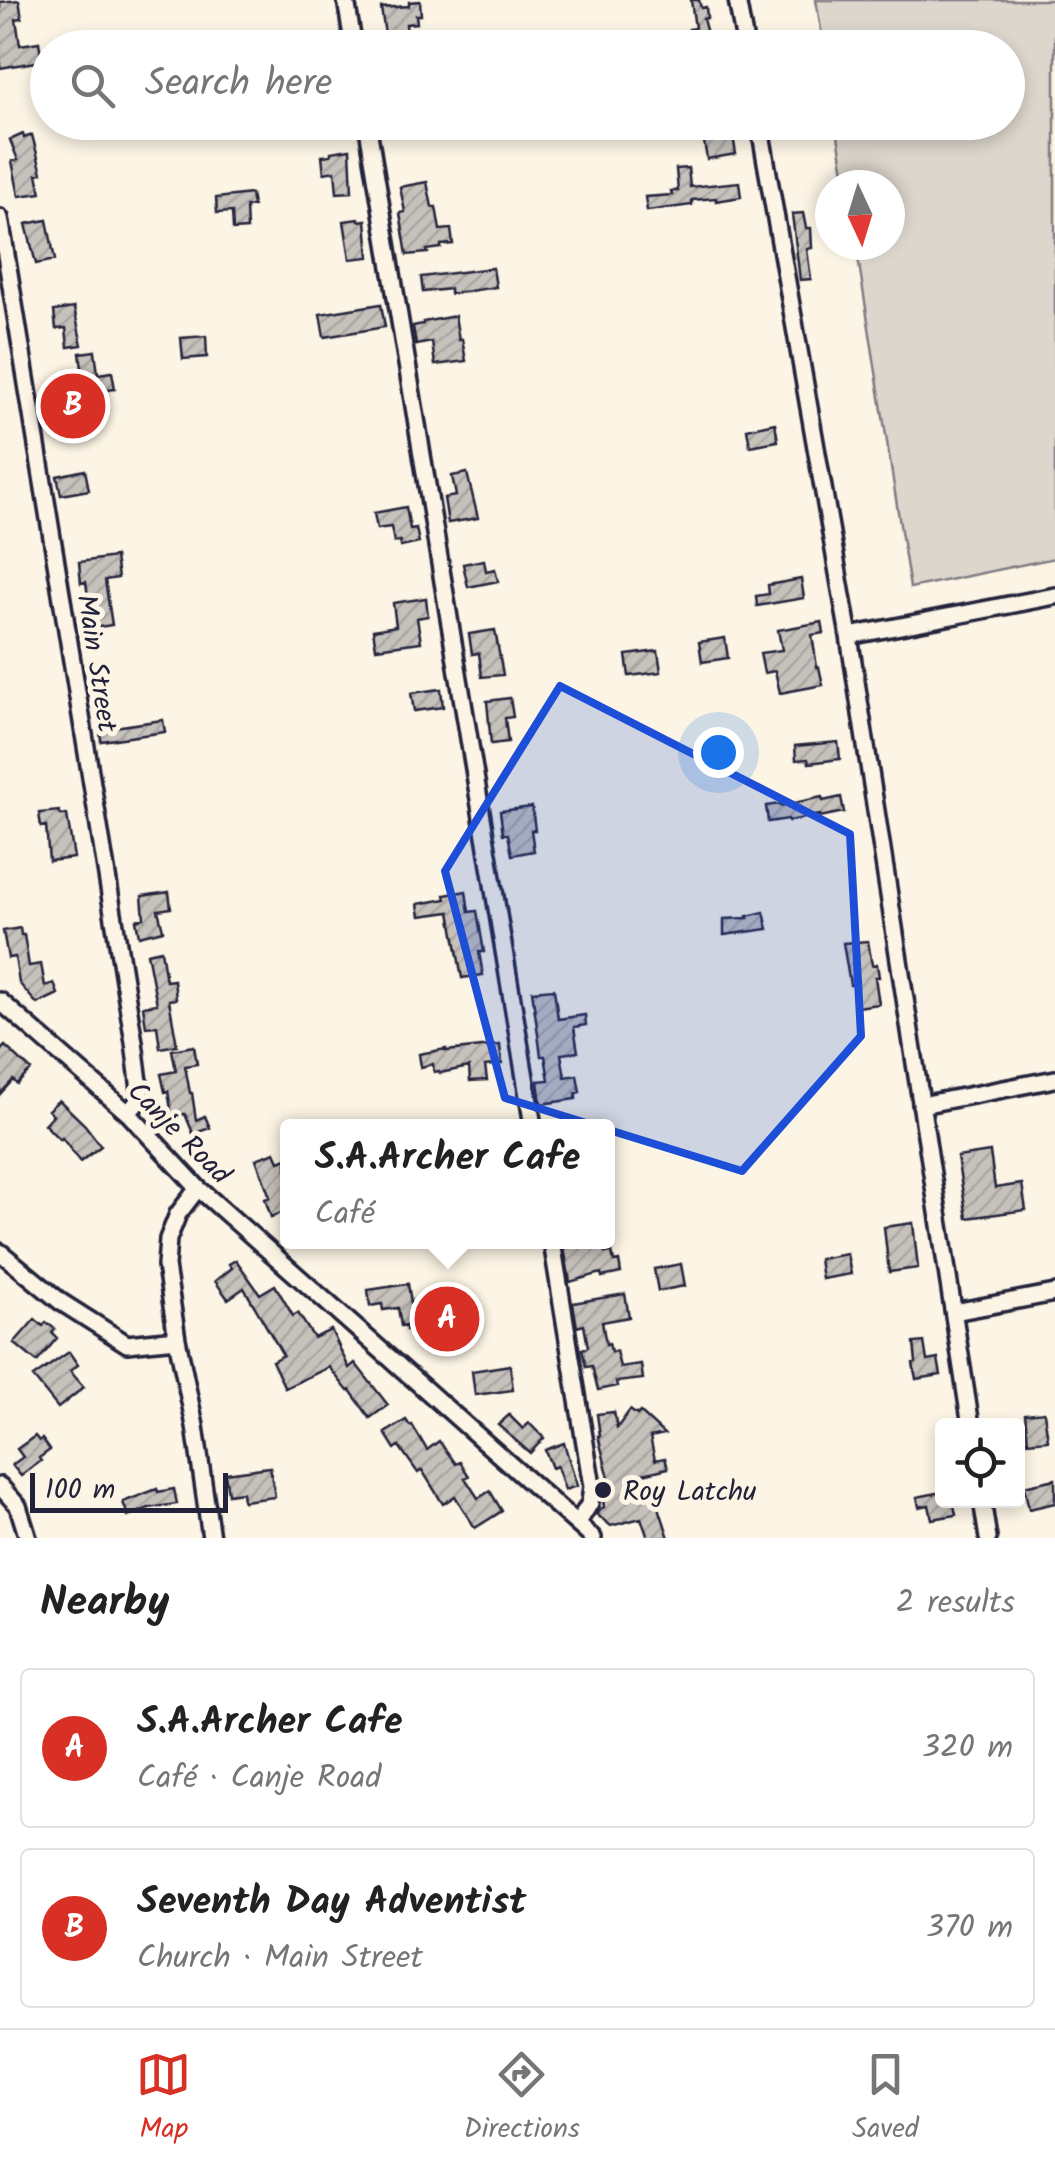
<!DOCTYPE html>
<meta charset="utf-8">
<style>
:root{--surface:#fff;--page:#f6f6f6;--text:#222;--muted:#767676;--line:#e0e0e0;--accent:#d93025}
body{margin:0;font-family:Kalam,sans-serif;background:var(--page);color:var(--text)}
.controls{position:absolute;right:30px;bottom:30px;display:grid;overflow:hidden;border-radius:10px;box-shadow:0 5px 15px #0003}
.controls button{width:90px;height:90px;display:grid;place-items:center;padding:0;border:0;border-bottom:2px solid var(--line);background:var(--surface);color:var(--text);font:50px sans-serif}
.compass{position:absolute;left:815px;top:170px;width:90px;height:90px;border-radius:50%;background:var(--surface);box-shadow:0 5px 15px #0003;rotate:176deg}
.scale{position:absolute;left:30px;bottom:25px;width:198px;box-sizing:border-box;padding-left:10px;border:5px solid #22223b;border-top:0;font-size:28px;line-height:35px;white-space:nowrap;color:#22223b;-webkit-text-stroke:8px #fcf5e5;paint-order:stroke}
.you{position:absolute;left:718px;top:752px;width:35px;height:35px;margin:-25px;border:8px solid #fff;border-radius:50%;background:#1a73e8;box-shadow:0 0 0 15px #1a73e833}
.badge{display:grid;place-items:center;width:65px;height:65px;border-radius:50%;background:var(--accent);color:#fff;font-size:32px;font-weight:700}
.pin{position:absolute;translate:-50% -50%;border:5px solid #fff;box-shadow:0 2px 10px #0006}
.popup{position:absolute;left:280px;top:1119px;width:335px;height:130px;box-sizing:border-box;display:grid;place-content:center;border-radius:10px;background:var(--surface);filter:drop-shadow(0 2px 8px #0005);font-size:32px;white-space:nowrap;color:var(--muted)}
.popup b{font-size:38px;color:var(--text)}
.popup::after{content:'';position:absolute;left:50%;top:100%;margin-left:-20px;border:20px solid transparent;border-top-color:var(--surface)}
.list{margin:0;padding:0;list-style:none}
h2{display:flex;justify-content:space-between;align-items:center;height:130px;margin:0;padding:0 40px;font-size:42px}
h2 small{font-size:32px;font-weight:400;color:var(--muted)}
.list li{display:grid;grid-template-columns:65px 1fr auto;gap:30px;align-items:center;box-sizing:border-box;height:160px;margin:0 20px 20px;padding:0 20px;border:2px solid var(--line);border-radius:10px}
.list b{display:block;font-size:38px;white-space:nowrap}
.list p{margin:0;font-size:32px;white-space:nowrap;color:var(--muted)}
.list em{font-size:32px;font-style:normal;color:var(--muted)}
.icon{flex:none;width:55px;height:55px;fill:none;stroke:currentColor;stroke-width:2;stroke-linecap:round;stroke-linejoin:round}
.map{position:relative;flex:none;width:1055px;height:1538px;overflow:hidden}
.search{position:absolute;background:var(--surface);box-shadow:0 5px 15px #0003;left:30px;right:30px;top:30px;height:110px;display:flex;align-items:center;gap:25px;box-sizing:border-box;padding:0 35px;border-radius:55px;color:var(--muted);font-size:38px}
.sheet{height:490px;background:var(--surface)}
nav{display:flex;justify-content:space-around;align-items:center;box-sizing:border-box;height:140px;border-top:2px solid var(--line);background:var(--surface);font-size:28px;color:var(--muted)}
nav a{display:grid;justify-items:center;gap:5px}
nav .on{color:var(--accent)}
.map>svg:first-child{display:block}
.grass{fill:#dcd6cc;stroke:#7f7c84;stroke-width:2.5}
.building{fill:url(#building-hatch);stroke:#22223b;stroke-width:2.5}
.lines{fill:none;stroke-linecap:round;stroke-linejoin:round}
.minor-casing{stroke:#22223b;stroke-width:22}
.minor{stroke:#fcf5e5;stroke-width:15}
.marked{fill:#1d4ed8;fill-opacity:0.2;stroke:#1d4ed8;stroke-width:8;stroke-linejoin:round}
.poi-dot{fill:#22223b;stroke:#fcf5e5;stroke-width:4}
.labels{text-anchor:middle;stroke-width:10;stroke-linejoin:round;paint-order:stroke}
.street-label{font-size:28px;fill:#22223b;stroke:#fcf5e5}
.poi-label{font-size:28px;fill:#22223b;stroke:#fcf5e5;text-anchor:start}
</style>
<div class="map">
<svg width="1055" height="1538" viewBox="0 0 1055 1538">
<defs>
<pattern id="building-hatch" width="6" height="6" patternUnits="userSpaceOnUse" patternTransform="scale(2.5)"><rect width="6" height="6" fill="#c6c1bb"/><path d="M-1 1l2-2M0 6l6-6M5 7l2-2" fill="none" stroke="#aaa6a2"/></pattern>
</defs>
<rect width="100%" height="100%" fill="#fcf5e5"/>
<filter id="ink" filterUnits="userSpaceOnUse"><feTurbulence type="fractalNoise" baseFrequency=".01" numOctaves="2"/><feDisplacementMap in="SourceGraphic" scale="20" xChannelSelector="R" yChannelSelector="G"/><feConvolveMatrix kernelMatrix="1 2 1 2 8 2 1 2 1" color-interpolation-filters="sRGB"/></filter>
<g filter="url(#ink)">
<!-- grass -->
<path class="grass" d="M 816,0 L 1055,0 L 1055,558 L 910,588 L 856,245 L 890,245 L 890,185 L 846,185 L 836,123 L 1008,122 L 1008,48 L 824,47 Z"/>
<!-- building -->
<path class="building" d="M 19,0 L 22,18 L 16,19 L 20,45 L 39,42 L 42,61 L 0,68 L 0,2 Z
M 691,0 L 699,0 L 701,8 L 706,7 L 707,18 L 703,19 L 709,41 L 693,45 L 689,29 L 695,28 Z
M 420,1 L 421,15 L 416,15 L 417,23 L 406,24 L 408,47 L 387,48 L 381,8 L 409,6 L 409,2 Z
M 23,134 L 24,138 L 32,135 L 42,173 L 37,174 L 41,193 L 19,196 L 12,161 L 18,160 L 10,140 Z
M 733,136 L 736,154 L 707,159 L 704,142 Z
M 350,149 L 352,192 L 337,193 L 335,171 L 324,173 L 322,156 L 331,155 L 331,152 Z
M 688,168 L 690,187 L 739,182 L 741,197 L 716,201 L 716,198 L 692,200 L 692,205 L 647,211 L 645,197 L 672,195 L 671,191 L 678,191 L 676,169 Z
M 427,182 L 432,207 L 436,207 L 440,230 L 451,229 L 453,244 L 441,245 L 441,248 L 427,250 L 428,253 L 407,255 L 400,213 L 405,212 L 400,187 Z
M 251,194 L 253,206 L 246,207 L 247,229 L 233,230 L 232,212 L 217,213 L 216,198 Z
M 803,213 L 806,228 L 811,228 L 812,248 L 807,249 L 811,279 L 800,280 L 792,214 Z
M 359,219 L 359,221 L 366,220 L 369,257 L 350,259 L 344,221 Z
M 47,220 L 55,260 L 36,264 L 26,224 Z
M 493,268 L 496,287 L 450,294 L 450,289 L 423,292 L 421,277 Z
M 381,304 L 385,327 L 324,337 L 320,314 Z
M 74,308 L 82,345 L 68,347 L 66,328 L 56,329 L 54,311 Z
M 455,316 L 459,340 L 462,339 L 466,361 L 435,365 L 432,342 L 416,345 L 413,326 L 423,324 L 423,322 Z
M 206,336 L 207,357 L 183,359 L 181,338 Z
M 95,351 L 98,374 L 112,372 L 115,389 L 61,397 L 58,380 L 83,376 L 80,353 Z
M 775,423 L 778,441 L 750,446 L 747,429 Z
M 85,470 L 89,490 L 61,495 L 57,476 Z
M 467,473 L 478,518 L 448,523 L 444,498 L 456,496 L 452,476 Z
M 406,507 L 410,529 L 416,528 L 419,543 L 401,547 L 400,541 L 394,542 L 391,527 L 377,529 L 374,513 Z
M 115,557 L 118,578 L 105,580 L 112,625 L 92,628 L 86,582 L 81,583 L 79,562 Z
M 484,560 L 486,571 L 495,569 L 498,581 L 468,587 L 463,564 Z
M 801,579 L 804,598 L 757,606 L 756,596 L 769,594 L 768,585 Z
M 426,598 L 428,616 L 417,618 L 421,642 L 376,648 L 373,630 L 396,626 L 393,603 Z
M 822,622 L 824,633 L 812,635 L 817,667 L 819,667 L 823,685 L 780,693 L 775,671 L 764,673 L 760,653 L 782,650 L 778,630 Z
M 495,630 L 503,675 L 482,677 L 479,653 L 472,654 L 469,634 Z
M 725,638 L 728,658 L 702,662 L 699,642 Z
M 658,651 L 661,672 L 629,676 L 626,655 Z
M 441,689 L 443,707 L 414,711 L 411,693 Z
M 510,698 L 513,717 L 505,718 L 508,742 L 491,744 L 487,701 Z
M 163,720 L 165,732 L 101,741 L 100,729 Z
M 838,742 L 840,759 L 809,763 L 808,759 L 796,760 L 795,746 Z
M 822,797 L 823,801 L 841,797 L 844,812 L 820,817 L 820,815 L 789,821 L 788,819 L 768,822 L 766,806 L 780,804 L 780,806 Z
M 532,807 L 535,830 L 531,830 L 534,851 L 512,855 L 508,834 L 503,834 L 500,811 Z
M 59,811 L 60,815 L 67,815 L 74,858 L 49,861 L 46,826 L 41,827 L 39,813 Z
M 466,891 L 469,912 L 477,911 L 484,952 L 479,952 L 483,975 L 462,978 L 450,912 L 420,916 L 418,904 L 446,899 L 445,895 Z
M 169,892 L 171,908 L 158,910 L 163,930 L 139,936 L 136,920 L 144,918 L 142,896 Z
M 764,912 L 768,929 L 724,935 L 724,919 L 748,918 L 747,916 Z
M 20,928 L 21,935 L 24,935 L 29,966 L 41,964 L 45,986 L 54,983 L 58,994 L 37,1004 L 19,983 L 15,957 L 8,958 L 3,931 Z
M 868,941 L 872,965 L 877,964 L 879,977 L 875,977 L 879,1004 L 857,1007 L 854,985 L 850,985 L 843,943 Z
M 161,950 L 166,981 L 174,980 L 176,999 L 169,1000 L 177,1045 L 160,1048 L 157,1026 L 146,1027 L 143,1006 L 157,1004 L 147,953 Z
M 554,989 L 558,1019 L 585,1015 L 586,1025 L 574,1027 L 578,1052 L 561,1054 L 565,1077 L 577,1075 L 580,1092 L 576,1093 L 576,1099 L 541,1104 L 538,1081 L 549,1080 L 545,1056 L 541,1056 L 532,991 Z
M 500,1045 L 502,1064 L 485,1066 L 487,1080 L 470,1081 L 469,1067 L 440,1073 L 439,1071 L 434,1072 L 433,1064 L 421,1067 L 419,1054 L 446,1049 L 446,1051 Z
M 5,1046 L 31,1070 L 17,1084 L 13,1080 L 0,1094 L 0,1051 Z
M 194,1046 L 197,1064 L 185,1066 L 190,1093 L 192,1093 L 196,1120 L 205,1116 L 210,1128 L 198,1132 L 199,1137 L 195,1138 L 185,1114 L 172,1116 L 168,1091 L 165,1092 L 161,1074 L 176,1071 L 172,1050 Z
M 59,1100 L 85,1125 L 101,1146 L 80,1162 L 62,1138 L 60,1140 L 44,1124 L 53,1115 L 48,1110 Z
M 275,1152 L 279,1161 L 287,1158 L 287,1211 L 271,1217 L 265,1199 L 270,1197 L 256,1159 Z
M 990,1152 L 995,1188 L 1022,1184 L 1026,1210 L 967,1218 L 957,1157 Z
M 913,1223 L 918,1268 L 889,1272 L 884,1227 Z
M 563,1242 L 603,1242 L 605,1253 L 612,1252 L 614,1262 L 619,1261 L 621,1273 L 602,1277 L 601,1273 L 570,1282 Z
M 847,1254 L 851,1274 L 822,1279 L 819,1259 Z
M 236,1260 L 260,1294 L 275,1285 L 293,1316 L 298,1313 L 314,1338 L 331,1330 L 349,1368 L 355,1363 L 388,1405 L 370,1418 L 350,1390 L 348,1391 L 329,1367 L 285,1388 L 272,1361 L 283,1355 L 244,1288 L 228,1299 L 215,1281 L 232,1268 L 229,1264 Z
M 681,1264 L 685,1286 L 658,1291 L 654,1269 Z
M 408,1284 L 412,1309 L 433,1305 L 442,1344 L 417,1348 L 414,1328 L 406,1330 L 406,1325 L 401,1326 L 398,1308 L 383,1310 L 382,1304 L 370,1306 L 368,1290 Z
M 625,1294 L 629,1317 L 602,1322 L 606,1344 L 609,1343 L 611,1352 L 616,1351 L 620,1367 L 641,1364 L 643,1379 L 616,1382 L 617,1386 L 598,1390 L 592,1366 L 586,1367 L 582,1349 L 588,1347 L 584,1325 L 577,1327 L 573,1303 Z
M 35,1319 L 43,1326 L 46,1322 L 55,1329 L 52,1333 L 57,1338 L 37,1362 L 14,1343 Z
M 924,1342 L 927,1361 L 938,1359 L 941,1375 L 916,1379 L 913,1363 L 916,1362 L 914,1343 Z
M 69,1352 L 78,1365 L 70,1371 L 84,1387 L 58,1408 L 33,1377 Z
M 510,1365 L 513,1390 L 475,1395 L 472,1371 Z
M 630,1410 L 637,1415 L 640,1412 L 664,1434 L 650,1437 L 655,1460 L 665,1458 L 668,1468 L 643,1474 L 649,1496 L 655,1495 L 669,1538 L 648,1538 L 641,1518 L 611,1526 L 596,1514 L 604,1507 L 602,1494 L 613,1493 L 598,1436 L 600,1436 L 597,1414 L 614,1412 L 617,1428 Z
M 1044,1412 L 1048,1440 L 1028,1442 L 1025,1414 Z
M 509,1415 L 523,1429 L 529,1423 L 544,1438 L 530,1453 L 498,1425 Z
M 406,1420 L 410,1426 L 412,1425 L 427,1450 L 439,1441 L 456,1464 L 460,1462 L 469,1476 L 465,1478 L 478,1498 L 490,1491 L 502,1511 L 475,1528 L 455,1496 L 443,1504 L 422,1470 L 418,1473 L 399,1446 L 395,1449 L 385,1433 Z
M 35,1436 L 39,1441 L 42,1439 L 50,1450 L 39,1458 L 41,1461 L 21,1476 L 12,1465 L 23,1457 L 17,1449 Z
M 564,1443 L 577,1486 L 565,1490 L 557,1466 L 552,1468 L 545,1450 Z
M 270,1467 L 275,1497 L 243,1501 L 242,1492 L 228,1494 L 225,1473 Z
M 1055,1479 L 1055,1503 L 1029,1509 L 1024,1486 Z
M 157,1489 L 158,1492 L 174,1489 L 177,1504 L 149,1508 L 128,1516 L 123,1502 Z
M 942,1492 L 942,1500 L 953,1500 L 956,1515 L 932,1519 L 929,1505 L 919,1507 L 917,1497 Z"/>
<g class="lines">
<defs>
<path id="minor" d="M 346,0 L 354,48
M 737,0 L 746,48
M 367,122 L 533,1126
M 759,122 L 849,636 L 971,1426
M 0,218 L 134,1042 L 141,1098 L 128,1113
M 849,636 L 1055,596
M 0,1001 L 128,1113 L 198,1188 L 593,1538
M 921,1105 L 1055,1079
M 198,1188 L 178,1214 L 168,1239 L 166,1266 L 177,1339 L 195,1426 L 211,1538
M 552,1242 L 592,1486 L 590,1503 L 577,1524
M 0,1252 L 61,1302 L 127,1344 L 177,1339
M 954,1312 L 1055,1293
M 0,1486 L 18,1506 L 28,1538
M 982,1500 L 988,1538"/>
</defs>
<!-- minor casing -->
<use href="#minor" class="minor-casing"/>
<!-- minor -->
<use href="#minor" class="minor"/>
</g>
</g>
<!-- marked area -->
<path class="marked" d="M 560,686 L 850,834 L 861,1036 L 742,1171 L 505,1098 L 445,871 Z"/>
<!-- markers -->
<circle class="poi-dot" cx="603" cy="1490" r="10"/>
<g class="labels">
<!-- street labels -->
<g class="street-label">
<text transform="translate(98 663) rotate(81)" y="10">Main Street</text>
<text transform="translate(180 1132) rotate(45)" y="10">Canje Road</text>
</g>
<!-- poi labels -->
<g class="poi-label">
<text x="623" y="1500">Roy Latchu</text>
</g>
</g>
</svg>
<div class="controls">
<button><svg class="icon" aria-label="locate" viewBox="0 0 24 24"><circle cx="12" cy="12" r="6"/><path d="M12 2v4M12 18v4M2 12h4M18 12h4"/></svg></button>
</div>
<svg class="compass" viewBox="-18 -18 36 36"><path d="M0-13l5 13h-10z" fill="#e53935"/><path d="M0 13l5-13h-10z" fill="#767676"/></svg>
<div class="scale">100 m</div>
<div class="you"></div>
<div class="pin badge" style="left:447px;top:1319px">A</div>
<div class="popup"><b>S.A.Archer Cafe</b>Café</div>
<div class="pin badge" style="left:73px;top:406px">B</div>
<div class="search"><svg class="icon" aria-label="search" viewBox="0 0 24 24"><circle cx="10" cy="10" r="6"/><path d="M15 15l6 6"/></svg>Search here</div>
</div>
<section class="sheet">
<h2>Nearby<small>2 results</small></h2>
<ul class="list">
<li><span class="badge">A</span><div><b>S.A.Archer Cafe</b><p>Café · Canje Road</p></div><em>320 m</em></li>
<li><span class="badge">B</span><div><b>Seventh Day Adventist</b><p>Church · Main Street</p></div><em>370 m</em></li>
</ul>
</section>
<nav>
<a class="on"><svg class="icon" aria-label="map" viewBox="0 0 24 24"><path d="M3 6l6-2 6 2 6-2v14l-6 2-6-2-6 2zM9 4v14M15 6v14"/></svg>Map</a>
<a><svg class="icon" aria-label="directions" viewBox="0 0 24 24"><path d="M12 3l9 9-9 9-9-9zM9 14v-3h6M13 9l2 2-2 2"/></svg>Directions</a>
<a><svg class="icon" aria-label="saved" viewBox="0 0 24 24"><path d="M7 4h10v16l-5-4-5 4z"/></svg>Saved</a>
</nav>
